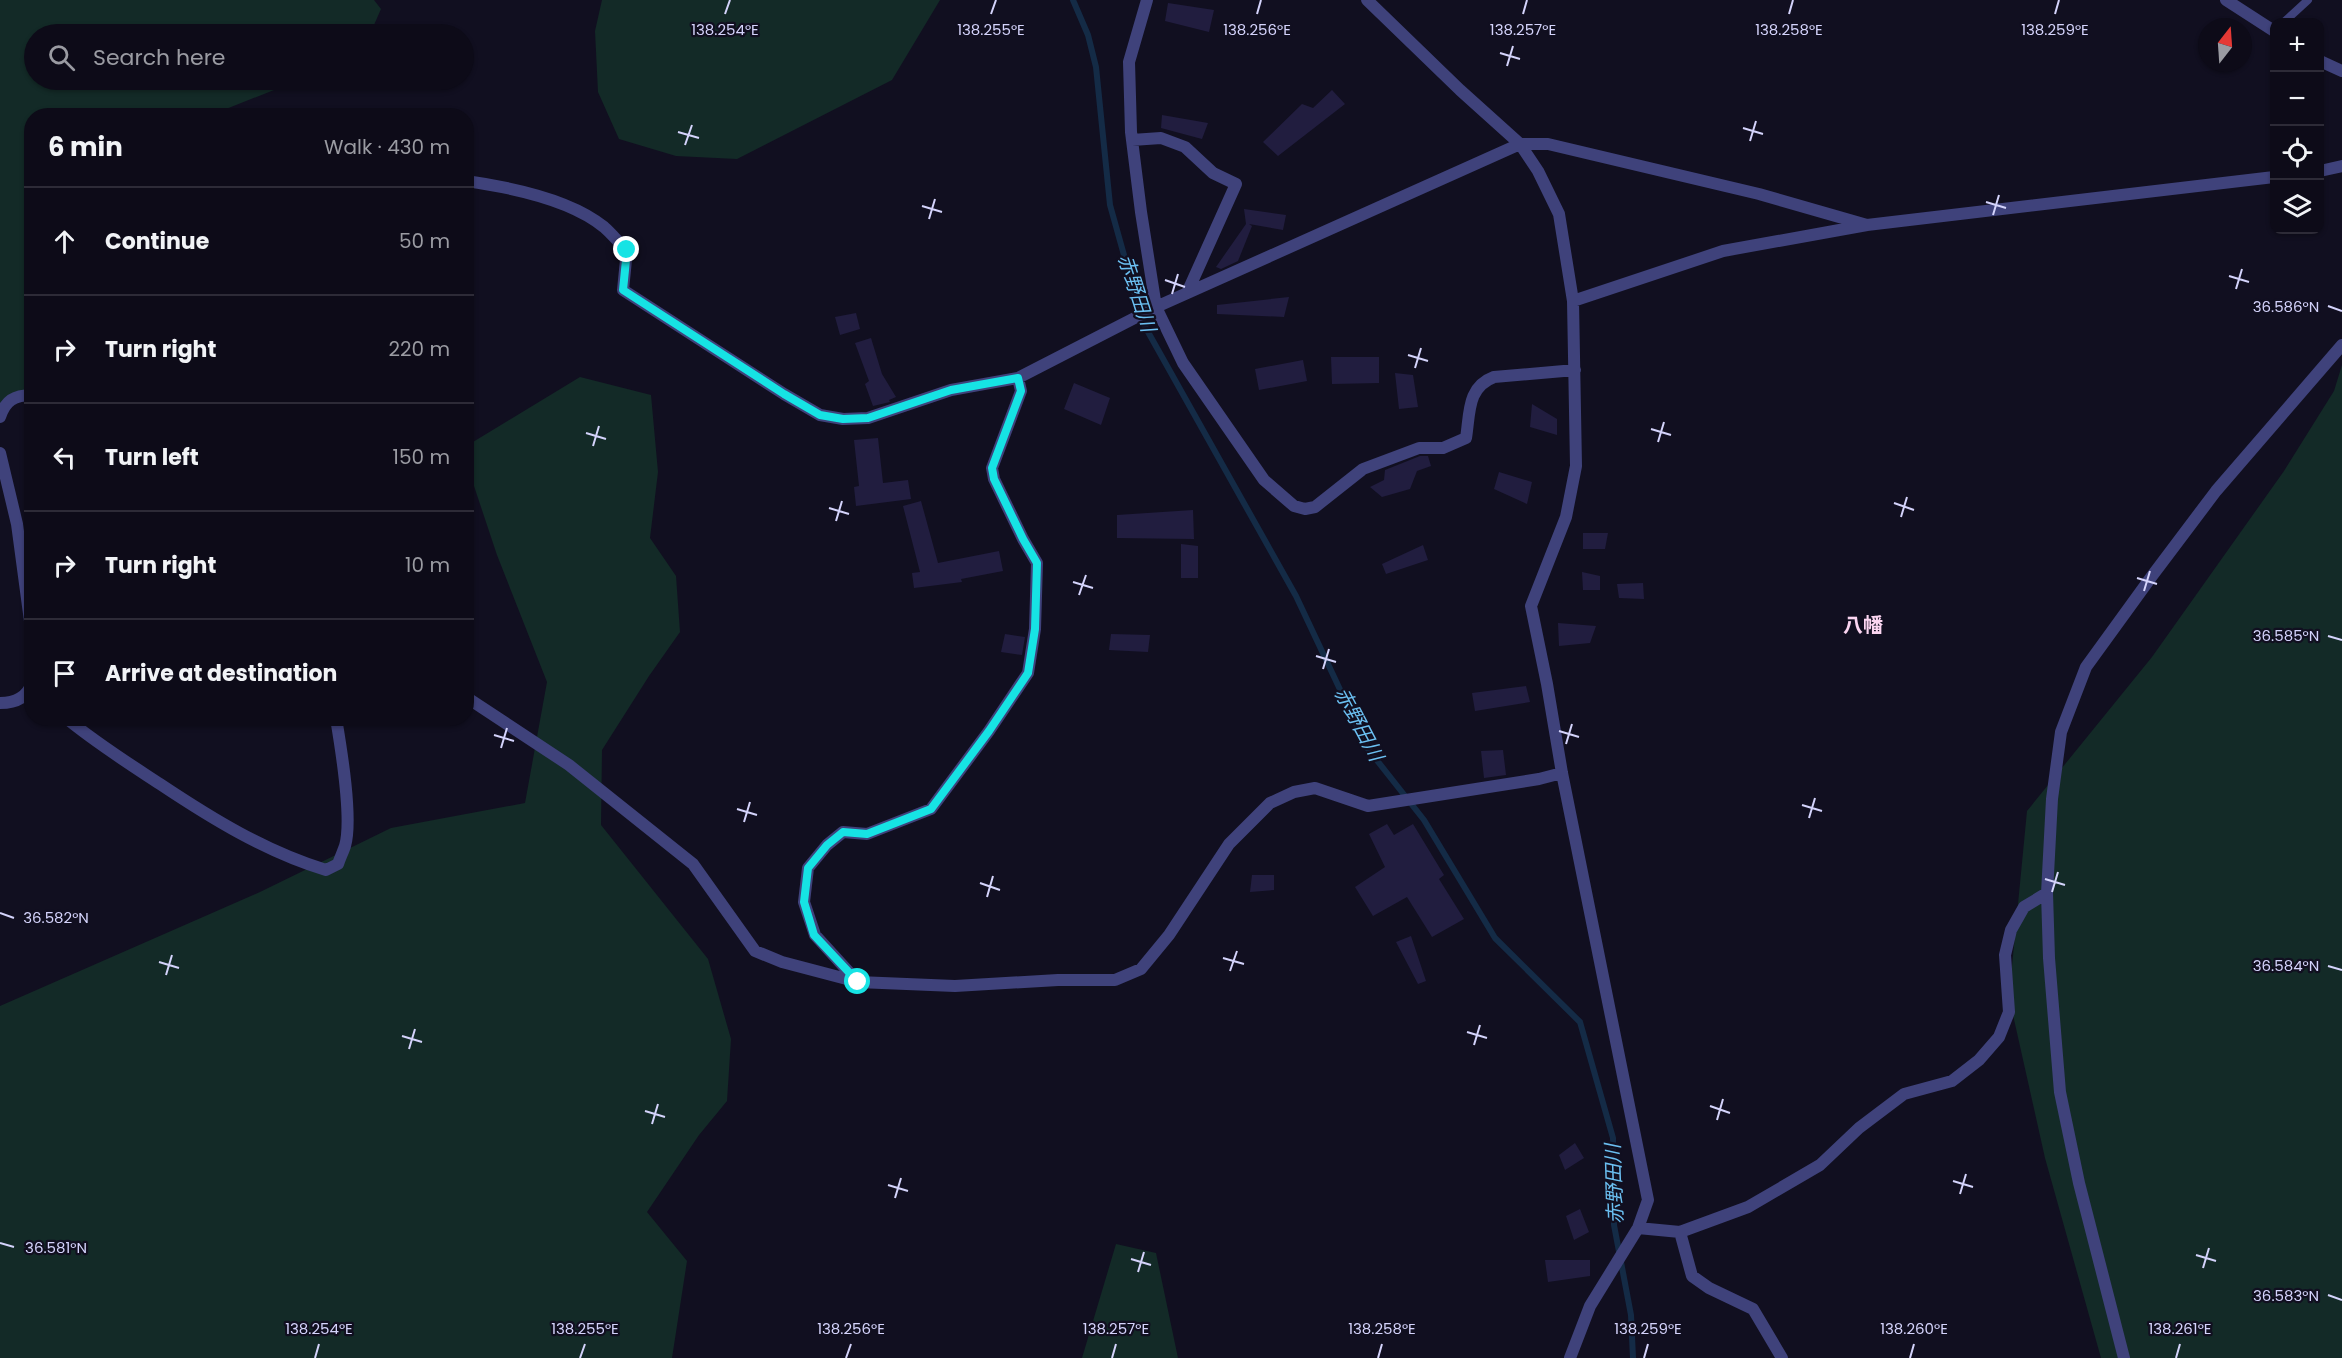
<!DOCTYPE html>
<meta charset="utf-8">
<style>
:root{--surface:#0d0b18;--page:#161421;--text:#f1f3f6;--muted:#9a9ba2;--line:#2d2b37}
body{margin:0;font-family:Poppins,"Noto Sans JP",sans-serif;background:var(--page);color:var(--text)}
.controls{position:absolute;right:18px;top:18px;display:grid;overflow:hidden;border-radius:12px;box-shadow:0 2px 4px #0004}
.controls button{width:54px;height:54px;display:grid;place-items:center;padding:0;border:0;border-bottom:2px solid var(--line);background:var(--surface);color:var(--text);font:30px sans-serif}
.compass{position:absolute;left:2198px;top:18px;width:54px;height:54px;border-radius:50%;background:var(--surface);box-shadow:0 2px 4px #0004;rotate:17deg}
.stop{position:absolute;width:18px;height:18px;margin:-14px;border:4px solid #16e3e4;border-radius:50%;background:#fff}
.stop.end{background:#16e3e4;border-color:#fff;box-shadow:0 2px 6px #0008}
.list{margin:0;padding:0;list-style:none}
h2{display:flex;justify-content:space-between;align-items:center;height:78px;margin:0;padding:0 24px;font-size:26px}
h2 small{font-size:20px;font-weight:400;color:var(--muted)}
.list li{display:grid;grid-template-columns:39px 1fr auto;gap:18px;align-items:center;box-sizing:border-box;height:108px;padding:0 24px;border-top:2px solid var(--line)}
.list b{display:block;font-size:22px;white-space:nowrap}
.list em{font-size:20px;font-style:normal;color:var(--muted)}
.icon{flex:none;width:33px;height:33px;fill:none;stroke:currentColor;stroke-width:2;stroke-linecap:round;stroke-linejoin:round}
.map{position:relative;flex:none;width:2342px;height:1358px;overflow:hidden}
.search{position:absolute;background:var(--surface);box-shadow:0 2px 4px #0004;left:24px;top:24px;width:450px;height:66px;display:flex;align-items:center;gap:15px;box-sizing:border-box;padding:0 21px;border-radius:33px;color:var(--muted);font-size:22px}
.panel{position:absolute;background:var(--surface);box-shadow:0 2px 4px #0004;left:24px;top:108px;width:450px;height:618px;border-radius:24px}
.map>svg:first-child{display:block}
.green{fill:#132a27}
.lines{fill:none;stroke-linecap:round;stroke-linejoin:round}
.stream{stroke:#142b46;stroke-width:6}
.building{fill:#211d3f}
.lane{stroke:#3f427b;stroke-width:8}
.street{stroke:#3f427b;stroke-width:12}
.route{stroke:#16e3e4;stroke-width:8}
.ticks{fill:none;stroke:#d4d3fb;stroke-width:2}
.labels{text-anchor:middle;stroke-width:4.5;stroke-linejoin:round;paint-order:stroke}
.water-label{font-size:20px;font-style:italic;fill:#6bbff1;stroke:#110f20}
.neighbourhood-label{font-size:20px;font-weight:bold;fill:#fbd5f1;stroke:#110f20}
.ticks-label{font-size:15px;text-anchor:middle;fill:#d4d3fb;stroke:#110f20;stroke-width:4.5;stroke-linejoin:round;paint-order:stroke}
</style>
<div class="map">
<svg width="2342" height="1358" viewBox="0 0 2342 1358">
<rect width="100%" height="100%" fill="#110f20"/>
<!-- green -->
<path class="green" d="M 0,0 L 374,0 L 381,9 L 370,34 L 34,34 L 34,80 L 299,80 L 211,115 L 32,116 L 31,389 L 0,417 Z
M 602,0 L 940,0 L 892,80 L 737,159 L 676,156 L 619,139 L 598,92 L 595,31 Z
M 2342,365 L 2342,1358 L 2101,1358 L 2045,1158 L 2009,997 L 2027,811 L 2152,657 L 2284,471 L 2334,391 Z
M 580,377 L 651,395 L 658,472 L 650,538 L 676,576 L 680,632 L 649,676 L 602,750 L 601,825 L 708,959 L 731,1039 L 727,1101 L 699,1135 L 647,1212 L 687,1261 L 672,1358 L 0,1358 L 0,1006 L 260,892 L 391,828 L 525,803 L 547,682 L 497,555 L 470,474 L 468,445 Z
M 1116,1244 L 1156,1253 L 1178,1358 L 1082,1358 Z"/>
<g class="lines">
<!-- stream -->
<path class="stream" d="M 1073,0 L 1088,35 L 1096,67 L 1110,205 L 1143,323 L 1296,596 L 1368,749 L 1424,820 L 1495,938 L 1580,1022 L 1613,1138 L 1614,1225 L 1631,1315 L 1633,1358"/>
</g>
<!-- building -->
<path class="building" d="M 1168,3 L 1214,10 L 1209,32 L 1165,21 Z
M 1332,90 L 1345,104 L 1278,156 L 1263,142 L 1302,104 L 1313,108 Z
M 1162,115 L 1208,123 L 1202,139 L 1161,128 Z
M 1244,209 L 1286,215 L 1283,230 L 1249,224 L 1252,226 L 1238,261 L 1221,269 L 1216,267 L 1246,224 Z
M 1289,297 L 1284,317 L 1217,314 L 1217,305 Z
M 856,313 L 860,329 L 840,335 L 835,317 Z
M 871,338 L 882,374 L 896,397 L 889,400 L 890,402 L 873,406 L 865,384 L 869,381 L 855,343 Z
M 1331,357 L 1379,357 L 1379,383 L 1332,384 Z
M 1303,360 L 1307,381 L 1259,390 L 1255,369 Z
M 1395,373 L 1413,375 L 1418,407 L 1399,409 Z
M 1074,383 L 1110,398 L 1101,425 L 1064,409 Z
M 1532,404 L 1557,419 L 1557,435 L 1530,427 Z
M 878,438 L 883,483 L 908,480 L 911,499 L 856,506 L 854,487 L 859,486 L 854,440 Z
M 1420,456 L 1428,456 L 1431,466 L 1417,471 L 1410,489 L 1382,497 L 1370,487 L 1384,480 L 1385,470 Z
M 1499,472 L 1532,482 L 1527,504 L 1494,489 Z
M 921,501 L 938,563 L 999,551 L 1003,571 L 961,579 L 962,582 L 914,588 L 912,573 L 920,572 L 903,506 Z
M 1193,510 L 1194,539 L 1117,538 L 1117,515 Z
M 1583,533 L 1608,533 L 1605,549 L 1583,549 Z
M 1181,544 L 1198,546 L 1198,578 L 1181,578 Z
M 1423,545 L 1428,560 L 1386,574 L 1382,564 Z
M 1582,572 L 1600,576 L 1600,590 L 1583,590 Z
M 1643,583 L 1644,599 L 1619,598 L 1617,584 Z
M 1558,623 L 1596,626 L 1590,643 L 1559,646 Z
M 1005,634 L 1025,637 L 1022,655 L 1001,652 Z
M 1111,634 L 1150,635 L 1148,652 L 1109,650 Z
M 1526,686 L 1530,702 L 1475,711 L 1472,693 Z
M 1503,750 L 1506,775 L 1484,778 L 1481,751 Z
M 1387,824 L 1394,835 L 1413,824 L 1444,875 L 1439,879 L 1464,919 L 1432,937 L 1407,897 L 1373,916 L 1355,887 L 1385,867 L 1369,834 Z
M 1252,875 L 1274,875 L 1274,890 L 1250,892 Z
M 1411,936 L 1426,981 L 1418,984 L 1396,942 Z
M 1575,1143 L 1584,1158 L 1565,1170 L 1559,1155 Z
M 1580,1209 L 1589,1232 L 1574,1240 L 1566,1216 Z
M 1545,1260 L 1590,1260 L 1590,1276 L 1548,1282 Z"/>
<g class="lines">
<!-- lane -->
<path class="lane" d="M 2284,22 L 2308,0"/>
<!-- street -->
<path class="street" d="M 1147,0 L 1129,62 L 1131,132 L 1141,212 L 1156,307 L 1183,363 L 1264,480 L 1294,506 L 1305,509 L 1315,507 L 1363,469 L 1419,448 L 1443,448 L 1466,438 C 1470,413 1467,387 1494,377 L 1575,370
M 1367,0 L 1460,90 L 1520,144 L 1538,171 L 1559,214 L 1573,301 L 1576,466 L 1566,517 L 1531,606 L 1547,684 L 1562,773 L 1648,1200 L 1638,1228 L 1590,1306 L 1570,1358
M 2226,0 L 2274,31
M 2320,61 L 2342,71
M 1132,140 L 1161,138 L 1185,147 L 1213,173 L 1236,184 L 1187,293
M 2320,171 L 2342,166
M 466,181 C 509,187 570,199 604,227 C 612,234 619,243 627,250 L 623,290 L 784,394 L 820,415 L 843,419 L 868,418 L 951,390 L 1018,378 L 1156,307 L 1520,144 L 1548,144 L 1759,194 L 1867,225
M 1573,301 L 1723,251 L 1867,225 L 2274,177
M 0,417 C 5,401 14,395 32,395
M 0,453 L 17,524 L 32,636
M 466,697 L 569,765 L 693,864 L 755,951 L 782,962 L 858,982 L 955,986 L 1058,980 L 1115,980 L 1141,969 L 1169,935 L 1229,844 L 1270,803 L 1294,792 L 1315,788 L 1368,806 L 1539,779 L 1562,773
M 0,703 C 15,703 27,698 32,683
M 66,718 C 96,743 128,763 160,784 C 211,818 266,852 326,870 L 338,864 C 340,858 343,852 345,846 C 353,819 341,748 336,718
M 857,981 L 815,935 L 804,902 L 808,868 L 827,845 L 843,832 L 867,834 L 931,809 L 989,731 L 1028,673 L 1035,629 L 1037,563 L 1023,539 L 994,479 L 992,468 L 1021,391 L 1018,378
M 1638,1228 L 1680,1232 L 1748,1207 L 1820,1165 L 1859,1128 L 1904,1094 L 1952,1081 L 1979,1060 L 1999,1037 L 2009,1012 L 2005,955 L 2011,930 L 2024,907 L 2047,893
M 1680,1232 L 1692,1276 L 1709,1288 L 1753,1309 L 1782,1358
M 2124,1358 L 2079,1183 L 2060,1092 L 2049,958 L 2047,893 L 2052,799 L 2061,732 L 2086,667 L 2152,576 L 2216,491 L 2342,345"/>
</g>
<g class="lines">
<!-- route -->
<path class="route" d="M 627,250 L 623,290 L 784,394 L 820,415 L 843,419 L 868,418 L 951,390 L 1018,378 L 1021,391 L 992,468 L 994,479 L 1023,539 L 1037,563 L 1035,629 L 1028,673 L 989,731 L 931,809 L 867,834 L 843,832 L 827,845 L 808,868 L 804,902 L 814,935 L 858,982"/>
</g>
<!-- ticks -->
<path class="ticks" d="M 725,14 L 730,0M 991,14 L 996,0M 1257,14 L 1261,0M 1523,14 L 1527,0M 1789,14 L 1793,0M 2055,14 L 2059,0M 1500,53 L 1520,59M 1507,66 L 1513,46M 1743,128 L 1763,134M 678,132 L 699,138M 1750,141 L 1756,121M 685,145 L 692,125M 1986,202 L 2006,208M 922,206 L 942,212M 1993,215 L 1999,195M 929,219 L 935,199M 2229,276 L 2249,282M 1165,280 L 1185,287M 2236,289 L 2242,269M 1172,294 L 1178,274M 2328,306 L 2342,311M 1408,355 L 1428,361M 1415,368 L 1421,348M 1651,429 L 1671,435M 586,433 L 606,439M 1658,442 L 1664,422M 593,446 L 599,426M 1894,503 L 1914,510M 829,508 L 849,514M 1901,517 L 1907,497M 836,521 L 842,501M 2137,578 L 2157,584M 1073,582 L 1093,588M 2144,591 L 2150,571M 1079,595 L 1086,575M 2328,636 L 2342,640M 1316,656 L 1336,662M 1323,669 L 1329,649M 1559,731 L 1579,737M 494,735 L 514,741M 1566,744 L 1572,724M 501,748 L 507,728M 1802,805 L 1822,811M 737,809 L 757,815M 1809,818 L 1815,798M 744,822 L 750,802M 2045,879 L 2065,885M 980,883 L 1000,890M 2052,892 L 2058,872M 987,897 L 993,876M 0,913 L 14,918M 1223,958 L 1244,964M 159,962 L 179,968M 2328,966 L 2342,970M 1230,971 L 1237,951M 166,975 L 172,955M 1467,1032 L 1487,1038M 402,1036 L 422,1042M 1474,1045 L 1480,1025M 409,1049 L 415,1029M 1710,1106 L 1730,1113M 645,1111 L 665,1117M 1717,1120 L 1723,1099M 652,1124 L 658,1104M 1953,1181 L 1973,1187M 888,1185 L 908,1191M 1960,1194 L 1966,1174M 895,1198 L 901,1178M 0,1243 L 14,1247M 2196,1255 L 2216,1261M 1131,1259 L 1151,1265M 2203,1268 L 2209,1248M 1138,1272 L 1144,1252M 2328,1295 L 2342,1300M 315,1358 L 319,1344M 580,1358 L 585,1344M 846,1358 L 851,1344M 1112,1358 L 1116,1344M 1378,1358 L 1382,1344M 1644,1358 L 1648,1344M 1910,1358 L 1914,1344M 2176,1358 L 2180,1344"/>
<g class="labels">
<!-- water labels -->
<g class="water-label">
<text transform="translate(1137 293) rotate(72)" y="7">赤野田川</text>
<text transform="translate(1359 724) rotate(62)" y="7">赤野田川</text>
<text transform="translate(1614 1184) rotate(-92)" y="7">赤野田川</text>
</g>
<!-- neighbourhood labels -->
<g class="neighbourhood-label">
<text x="1863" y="632">八幡</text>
</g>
</g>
<g class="ticks-label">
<text x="725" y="35">138.254°E</text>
<text x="991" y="35">138.255°E</text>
<text x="1257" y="35">138.256°E</text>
<text x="1523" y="35">138.257°E</text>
<text x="1789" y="35">138.258°E</text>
<text x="2055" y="35">138.259°E</text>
<text x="2286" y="312">36.586°N</text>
<text x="2286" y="641">36.585°N</text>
<text x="56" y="923">36.582°N</text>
<text x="2286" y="971">36.584°N</text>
<text x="56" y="1253">36.581°N</text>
<text x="2286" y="1301">36.583°N</text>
<text x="319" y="1334">138.254°E</text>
<text x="585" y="1334">138.255°E</text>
<text x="851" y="1334">138.256°E</text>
<text x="1116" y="1334">138.257°E</text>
<text x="1382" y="1334">138.258°E</text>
<text x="1648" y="1334">138.259°E</text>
<text x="1914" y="1334">138.260°E</text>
<text x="2180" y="1334">138.261°E</text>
</g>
</svg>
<div class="controls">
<button>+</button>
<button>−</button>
<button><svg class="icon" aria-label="locate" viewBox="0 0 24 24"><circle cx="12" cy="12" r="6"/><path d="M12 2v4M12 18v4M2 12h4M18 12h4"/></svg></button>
<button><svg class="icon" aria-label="layers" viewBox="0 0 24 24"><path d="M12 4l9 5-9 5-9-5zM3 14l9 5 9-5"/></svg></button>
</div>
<svg class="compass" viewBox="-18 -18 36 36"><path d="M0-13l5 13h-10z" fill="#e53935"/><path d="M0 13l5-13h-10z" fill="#9a9ba2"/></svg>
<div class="stop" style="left:858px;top:982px"></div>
<div class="stop end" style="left:627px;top:250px"></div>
<div class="search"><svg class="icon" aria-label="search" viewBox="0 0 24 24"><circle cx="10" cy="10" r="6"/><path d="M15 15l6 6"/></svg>Search here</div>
<section class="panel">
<h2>6 min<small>Walk · 430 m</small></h2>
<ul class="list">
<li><svg class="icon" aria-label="ahead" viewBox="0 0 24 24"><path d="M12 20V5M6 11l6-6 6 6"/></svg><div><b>Continue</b></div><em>50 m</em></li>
<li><svg class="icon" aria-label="right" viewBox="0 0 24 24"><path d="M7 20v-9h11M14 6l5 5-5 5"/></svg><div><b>Turn right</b></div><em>220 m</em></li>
<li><svg class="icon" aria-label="left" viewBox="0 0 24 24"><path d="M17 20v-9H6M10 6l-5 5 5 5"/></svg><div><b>Turn left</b></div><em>150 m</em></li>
<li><svg class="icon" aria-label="right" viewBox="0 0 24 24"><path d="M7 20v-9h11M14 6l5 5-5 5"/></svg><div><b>Turn right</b></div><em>10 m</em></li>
<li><svg class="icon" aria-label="arrive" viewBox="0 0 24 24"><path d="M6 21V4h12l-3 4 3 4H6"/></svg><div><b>Arrive at destination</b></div></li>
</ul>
</section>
</div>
